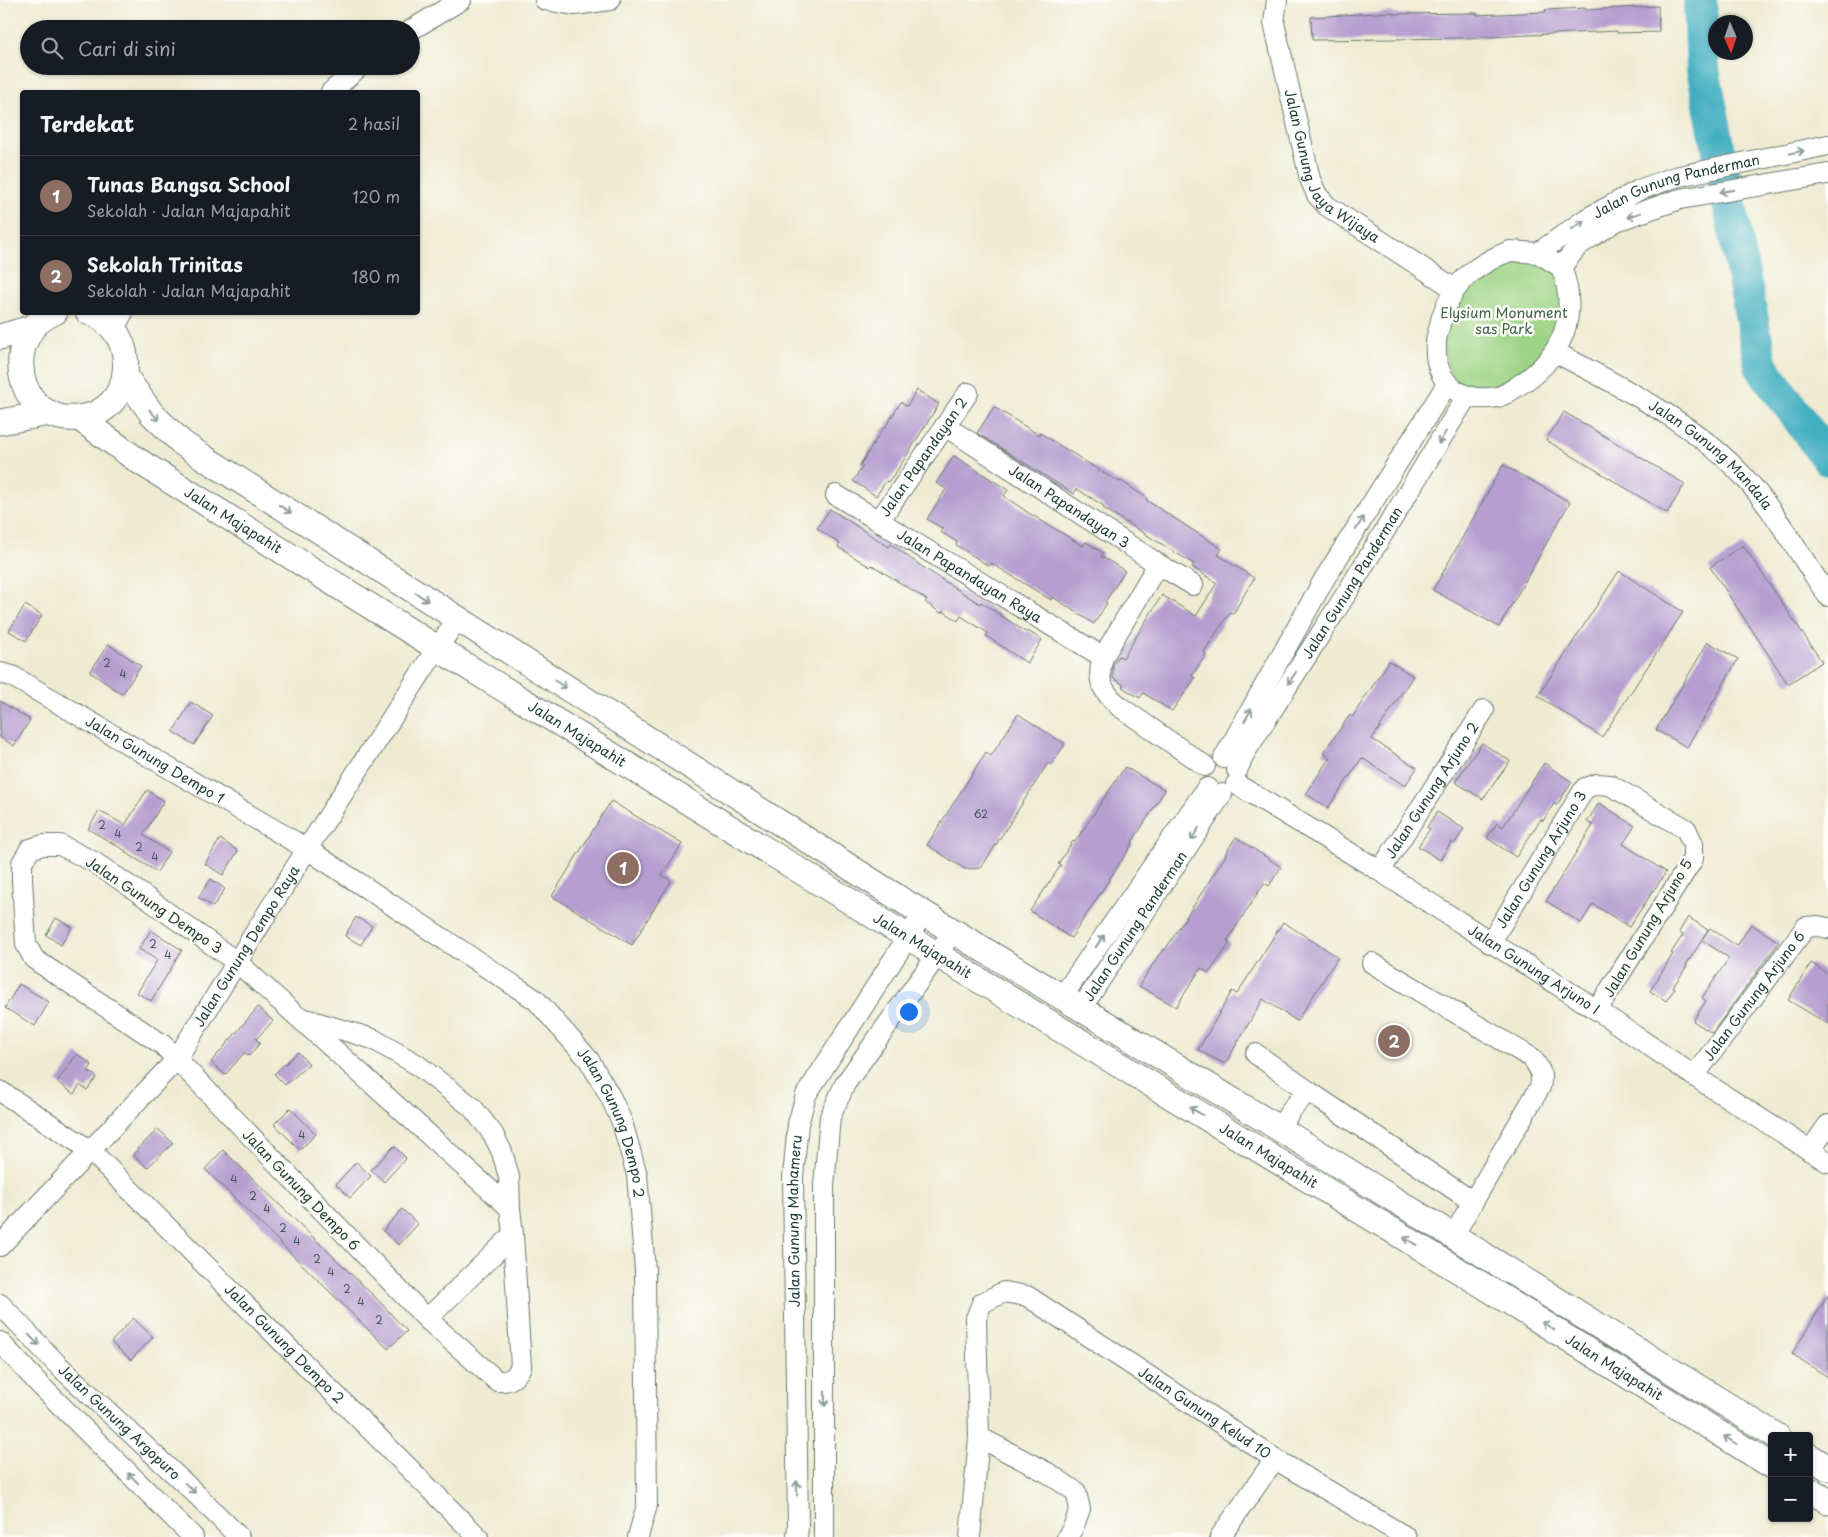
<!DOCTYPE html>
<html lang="id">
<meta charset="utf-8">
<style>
:root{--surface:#171b24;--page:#242831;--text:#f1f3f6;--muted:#9ea1a6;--line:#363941;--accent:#ea580c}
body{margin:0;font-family:"Playpen Sans",sans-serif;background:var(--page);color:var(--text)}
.controls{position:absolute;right:15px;bottom:15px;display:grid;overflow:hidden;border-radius:5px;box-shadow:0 1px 4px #0004}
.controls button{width:45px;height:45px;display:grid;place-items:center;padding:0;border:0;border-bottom:1px solid var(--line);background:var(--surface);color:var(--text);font:25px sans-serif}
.compass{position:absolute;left:1708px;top:15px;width:45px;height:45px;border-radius:50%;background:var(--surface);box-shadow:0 1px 4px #0004;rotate:178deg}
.you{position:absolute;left:908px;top:1011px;width:18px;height:18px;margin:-12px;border:4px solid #fff;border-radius:50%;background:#1a73e8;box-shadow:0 0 0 8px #1a73e833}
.badge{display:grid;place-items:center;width:32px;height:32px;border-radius:50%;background:var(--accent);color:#fff;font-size:16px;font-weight:700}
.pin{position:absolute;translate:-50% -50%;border:2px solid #fff;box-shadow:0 1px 5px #0006}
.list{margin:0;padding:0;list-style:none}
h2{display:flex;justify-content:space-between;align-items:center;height:65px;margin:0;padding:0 20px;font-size:21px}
h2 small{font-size:16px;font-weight:400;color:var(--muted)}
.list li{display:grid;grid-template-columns:32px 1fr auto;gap:15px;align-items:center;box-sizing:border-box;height:80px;padding:0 20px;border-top:1px solid var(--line)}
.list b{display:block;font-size:19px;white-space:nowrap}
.list p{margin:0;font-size:16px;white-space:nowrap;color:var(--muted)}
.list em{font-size:16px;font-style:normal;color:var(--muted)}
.icon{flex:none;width:28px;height:28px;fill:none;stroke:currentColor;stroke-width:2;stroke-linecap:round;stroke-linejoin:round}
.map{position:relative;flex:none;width:1828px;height:1537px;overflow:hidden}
.search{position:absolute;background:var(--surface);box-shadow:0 1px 4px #0004;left:20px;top:20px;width:400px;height:55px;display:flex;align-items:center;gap:12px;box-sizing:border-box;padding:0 18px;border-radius:28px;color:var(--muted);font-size:19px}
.panel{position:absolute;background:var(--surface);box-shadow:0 1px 4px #0004;left:20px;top:90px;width:400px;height:225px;border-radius:5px}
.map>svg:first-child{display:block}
.green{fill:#9ed486;stroke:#5e885d}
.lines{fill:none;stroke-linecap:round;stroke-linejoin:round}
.river{stroke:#43afc1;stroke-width:34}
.building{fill:#b69fd0}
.minor-casing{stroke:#687a6c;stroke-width:22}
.tertiary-casing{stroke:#687a6c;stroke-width:27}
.minor{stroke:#fff;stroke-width:20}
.tertiary{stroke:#fff;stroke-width:25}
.oneway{stroke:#8f9e9a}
.labels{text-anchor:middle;stroke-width:5;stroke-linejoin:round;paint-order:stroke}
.number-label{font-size:11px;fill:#45565b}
.street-label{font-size:14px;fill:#1f3d34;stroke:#fdfcf7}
.park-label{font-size:14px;fill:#3f6348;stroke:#fdfcf7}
</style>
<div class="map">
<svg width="1828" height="1537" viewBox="0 0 1828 1537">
<rect width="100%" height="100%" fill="#fdfcf7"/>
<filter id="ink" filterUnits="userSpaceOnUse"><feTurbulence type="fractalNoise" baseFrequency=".02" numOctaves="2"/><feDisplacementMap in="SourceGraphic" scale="10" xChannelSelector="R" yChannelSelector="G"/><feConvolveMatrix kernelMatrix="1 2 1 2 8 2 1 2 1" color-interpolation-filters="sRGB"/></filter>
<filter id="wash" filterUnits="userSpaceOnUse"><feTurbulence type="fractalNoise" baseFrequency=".0096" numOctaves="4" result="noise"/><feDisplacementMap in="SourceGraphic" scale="20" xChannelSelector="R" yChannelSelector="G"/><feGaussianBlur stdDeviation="1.12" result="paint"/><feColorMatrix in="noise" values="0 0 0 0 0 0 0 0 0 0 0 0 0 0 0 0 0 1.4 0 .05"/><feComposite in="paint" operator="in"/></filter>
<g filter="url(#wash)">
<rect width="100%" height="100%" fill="#efebd3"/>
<!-- green -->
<path class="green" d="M 1510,253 L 1559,267 L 1567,310 L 1551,351 L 1507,390 L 1455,389 L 1440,337 L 1456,289 Z"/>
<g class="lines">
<!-- river -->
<path class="river" d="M 1700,0 L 1703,69 L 1761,366 L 1828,459"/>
</g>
<g id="blocks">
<!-- building -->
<path class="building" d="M 1658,6 L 1659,32 L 1617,33 L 1617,31 L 1465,38 L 1312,40 L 1311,17 L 1393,12 L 1393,14 L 1477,13 L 1477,15 L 1546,12 L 1545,10 L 1586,8 L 1586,10 Z
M 917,390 L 939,404 L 898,469 L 888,482 L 886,481 L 876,496 L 853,481 L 863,466 L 860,465 L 884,427 L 885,428 L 901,402 L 907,406 Z
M 994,407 L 1039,435 L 1040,433 L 1107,475 L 1120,482 L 1121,481 L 1147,498 L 1146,500 L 1222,549 L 1218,555 L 1254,578 L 1233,614 L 1230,612 L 1204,652 L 1206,654 L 1192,676 L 1195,678 L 1172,711 L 1143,693 L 1140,698 L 1122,687 L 1124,685 L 1113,678 L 1113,664 L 1119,656 L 1123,658 L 1162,595 L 1196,616 L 1217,583 L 1192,567 L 1194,564 L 1103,508 L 1104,506 L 1077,489 L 1074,494 L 977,433 Z
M 1564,412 L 1685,484 L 1667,513 L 1546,440 Z
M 954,456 L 1008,490 L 1004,496 L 1027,512 L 1083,546 L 1086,542 L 1103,553 L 1101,556 L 1125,571 L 1105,602 L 1107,603 L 1094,624 L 1053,597 L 1051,600 L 991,563 L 989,566 L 956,545 L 957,542 L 941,532 L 943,529 L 927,519 L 946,489 L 936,483 Z
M 1503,465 L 1570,502 L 1499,627 L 1433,590 Z
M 830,509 L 889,547 L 891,544 L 921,566 L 980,604 L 981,602 L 1027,633 L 1028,631 L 1042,640 L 1027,663 L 986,636 L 988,633 L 961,616 L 958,621 L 943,611 L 941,613 L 925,602 L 927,600 L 872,565 L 870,567 L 838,547 L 840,544 L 817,528 Z
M 1743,545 L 1822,662 L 1788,684 L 1710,567 Z
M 1619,571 L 1683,612 L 1602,737 L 1538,696 Z
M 25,605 L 42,615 L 26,641 L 9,631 Z
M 1708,642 L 1738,659 L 1687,747 L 1656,730 Z
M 108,644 L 141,666 L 122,694 L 90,672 Z
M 1389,661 L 1413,676 L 1372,739 L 1417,768 L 1405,786 L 1362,758 L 1328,808 L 1306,794 L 1330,757 L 1323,753 L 1350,715 L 1352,717 Z
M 0,701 L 30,720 L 14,746 L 0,737 Z
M 191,702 L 213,716 L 194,745 L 173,732 Z
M 1018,714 L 1065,744 L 1051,765 L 1048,763 L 981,868 L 965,869 L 927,845 L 986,752 L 991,756 Z
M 1482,743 L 1510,761 L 1483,799 L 1455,782 Z
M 1544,763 L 1572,782 L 1557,805 L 1554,803 L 1543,821 L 1541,819 L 1516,857 L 1487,838 L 1497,823 L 1503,827 Z
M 1125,767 L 1165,790 L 1132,842 L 1133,843 L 1071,938 L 1030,911 L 1061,865 L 1058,864 L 1073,841 L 1075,842 Z
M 147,790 L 164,801 L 143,835 L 169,852 L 157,872 L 125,852 L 126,851 L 88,829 L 99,811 L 125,825 Z
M 611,801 L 682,844 L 662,875 L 671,881 L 632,945 L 552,896 Z
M 1599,803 L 1635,826 L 1623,844 L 1666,872 L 1629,927 L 1593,904 L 1581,923 L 1546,901 L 1593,825 L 1587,822 Z
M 1437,812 L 1464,829 L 1454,844 L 1451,842 L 1440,860 L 1418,846 L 1430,829 L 1427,827 Z
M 1236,837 L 1281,867 L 1269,886 L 1264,883 L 1227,941 L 1230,943 L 1209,973 L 1201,968 L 1176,1007 L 1139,986 L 1163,949 L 1165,950 L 1226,855 L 1225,854 Z
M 220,839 L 238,851 L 223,875 L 205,864 Z
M 211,879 L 225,889 L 213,907 L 198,897 Z
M 356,917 L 372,926 L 361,945 L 345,936 Z
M 1688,917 L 1708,930 L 1702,939 L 1710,928 L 1737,946 L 1751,924 L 1779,942 L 1712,1033 L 1693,1021 L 1706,1001 L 1702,998 L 1729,958 L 1702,940 L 1686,965 L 1687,966 L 1673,987 L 1675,988 L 1666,1001 L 1650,991 L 1673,954 L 1671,953 L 1683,935 L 1679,932 Z
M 56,918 L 72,927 L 61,945 L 46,935 Z
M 1283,922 L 1338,957 L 1297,1021 L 1263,999 L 1225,1064 L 1198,1050 L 1232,991 L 1237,994 Z
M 151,930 L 182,950 L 151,1001 L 137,993 L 157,960 L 139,949 Z
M 1811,963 L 1828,974 L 1828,1024 L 1788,1000 Z
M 19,984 L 49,1002 L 35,1026 L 5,1008 Z
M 258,1007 L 273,1021 L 256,1039 L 260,1043 L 249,1056 L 244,1053 L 225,1075 L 211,1062 Z
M 298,1052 L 309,1064 L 285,1085 L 274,1074 Z
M 77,1054 L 92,1065 L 88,1071 L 97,1077 L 87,1090 L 80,1085 L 74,1094 L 57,1082 Z
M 290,1108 L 316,1134 L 300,1150 L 274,1124 Z
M 158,1129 L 173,1143 L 147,1168 L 133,1154 Z
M 394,1146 L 406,1158 L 384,1182 L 371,1170 Z
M 223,1150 L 377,1299 L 407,1331 L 388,1349 L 205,1169 Z
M 356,1162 L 371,1176 L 350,1198 L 336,1184 Z
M 402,1209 L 418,1224 L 399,1245 L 383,1231 Z
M 1828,1295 L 1828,1377 L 1792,1354 Z
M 133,1318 L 153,1337 L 131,1360 L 111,1342 Z"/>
</g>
</g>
<g filter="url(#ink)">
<use href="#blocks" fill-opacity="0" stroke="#687a6c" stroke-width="1"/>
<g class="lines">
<defs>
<g id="minor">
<path d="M 545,0 L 574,5 L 610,0"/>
<path id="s1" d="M 1277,0 L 1274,23 L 1310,179 L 1317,195 L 1327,206 L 1455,289"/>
<path d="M 411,30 L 461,0"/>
<path d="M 331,92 L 360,66"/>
<path d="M 1510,251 L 1538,253 L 1561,267 C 1579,313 1564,354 1524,382 C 1515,387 1507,395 1497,397 C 1459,404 1433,381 1436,342 C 1436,336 1439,330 1440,324 C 1450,284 1474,265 1510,251 Z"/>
<path id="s2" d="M 1538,253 L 1586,219 L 1639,190 L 1675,177 L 1828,145"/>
<path d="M 1561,267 L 1579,245 L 1616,221 L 1680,199 L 1828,174"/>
<path d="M 114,329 L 123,312"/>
<path id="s3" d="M 1555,352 C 1622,388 1693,421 1745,478 C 1777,514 1801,557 1828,596"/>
<path id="s4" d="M 945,426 L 1158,564 L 1193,585"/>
<path id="s5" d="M 836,495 L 1103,657"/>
<path id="s6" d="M 879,521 L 968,393"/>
<path d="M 1158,564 L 1103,657 C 1096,681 1102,691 1120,707 L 1205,766"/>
<path id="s7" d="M 0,673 L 12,676 L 307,849 L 536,1000 L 589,1060 L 610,1096 L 622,1122 L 637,1175 L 645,1270 L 647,1505 L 638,1537"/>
<path d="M 1224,758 L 1325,578 L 1447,384"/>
<path id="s8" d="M 1237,770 L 1246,751 L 1348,591 L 1467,396"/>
<path id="s9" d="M 1236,784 L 1380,871 L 1597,1010 L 1694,1076 L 1828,1162"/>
<path d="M 43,845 L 60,845 L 94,862 L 134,889 L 238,963 L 510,1208 L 513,1235 L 521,1367 C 515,1378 510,1382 497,1381 L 427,1319 L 163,1045 L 34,959 L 26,944 L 22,881 L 22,863 L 30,849 Z"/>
<path id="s10" d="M 1380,871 L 1484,710"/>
<path id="s11" d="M 1490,943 L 1585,788 L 1597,784 L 1610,785 L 1686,829 L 1693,844 L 1693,859 L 1597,1010"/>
<path d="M 1372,963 L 1532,1058 C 1540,1069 1543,1074 1540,1087 L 1453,1236"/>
<path d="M 1062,997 L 1207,788"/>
<path id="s12" d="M 1081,1009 L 1222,794"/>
<path d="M 302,1018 L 373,1039 L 416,1064 L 472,1107 L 493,1134 L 502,1152 L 509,1177 L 510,1208"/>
<path d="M 1256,1054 L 1308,1091 L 1291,1110 L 1280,1129"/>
<path id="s13" d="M 1694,1076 L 1806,927 L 1818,926 L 1828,928"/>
<path id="s14" d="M 0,1091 L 91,1151 L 478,1537"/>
<path d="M 1308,1091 L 1473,1202"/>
<path d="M 1810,1151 L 1828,1125"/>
<path id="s15" d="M 0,1246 L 176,1060 L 307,849 L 437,648 L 458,619"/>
<path id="s16" d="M 0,1304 L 57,1364 L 196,1494 L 239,1537"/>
<path d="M 427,1319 L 513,1235"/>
<path d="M 0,1342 L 40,1385 L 193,1537"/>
<path d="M 979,1437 L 1048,1473 L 1076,1492 L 1080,1509 L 1073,1528 L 1067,1537"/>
<path id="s17" d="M 797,1537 L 798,1526 L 793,1177 L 798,1124 L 806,1095 L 924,912"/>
<path d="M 824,1537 L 824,1185 L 830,1117 L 845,1084 L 938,954 L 953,930"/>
<path id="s18" d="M 970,1537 L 979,1437 L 976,1318 L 982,1303 L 1004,1292 L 1027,1296 L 1275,1459 L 1406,1537"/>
<path d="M 1220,1537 L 1275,1459"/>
</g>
<g id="tertiary">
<path d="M 55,312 C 0,333 14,424 78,418 C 136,413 143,330 88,312"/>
<path d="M 0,337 L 31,328"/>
<path d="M 125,376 L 152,414 L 182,443 L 203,457 L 900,899 L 1280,1129 L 1777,1436"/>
<path id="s19" d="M 79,418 L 137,460 L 437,648 L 908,937 L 1484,1286 L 1772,1466"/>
<path d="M 0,422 L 50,413"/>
<path d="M 1809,1456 L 1828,1468"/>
<path d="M 1809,1490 L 1828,1501"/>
</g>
</defs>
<!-- minor casing -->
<use href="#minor" class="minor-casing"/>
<!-- tertiary casing -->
<use href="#tertiary" class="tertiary-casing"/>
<!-- minor -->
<use href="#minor" class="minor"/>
<!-- tertiary -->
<use href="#tertiary" class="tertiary"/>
</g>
<!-- one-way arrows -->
<defs><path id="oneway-shaft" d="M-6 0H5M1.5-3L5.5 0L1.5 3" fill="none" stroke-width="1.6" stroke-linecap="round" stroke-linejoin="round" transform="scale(1.25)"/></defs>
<g class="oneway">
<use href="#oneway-shaft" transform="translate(1797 152) rotate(-12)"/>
<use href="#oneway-shaft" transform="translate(1727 191) rotate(171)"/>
<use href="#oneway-shaft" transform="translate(1634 215) rotate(161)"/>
<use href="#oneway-shaft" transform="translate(1578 225) rotate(-34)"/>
<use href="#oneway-shaft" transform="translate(154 415) rotate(49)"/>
<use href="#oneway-shaft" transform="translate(1442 438) rotate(121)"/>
<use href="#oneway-shaft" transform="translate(285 509) rotate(33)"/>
<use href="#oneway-shaft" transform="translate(1360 523) rotate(-58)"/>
<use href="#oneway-shaft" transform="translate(422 597) rotate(33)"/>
<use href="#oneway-shaft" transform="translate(1292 678) rotate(123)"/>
<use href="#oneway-shaft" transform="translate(560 684) rotate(32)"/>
<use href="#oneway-shaft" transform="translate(1248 715) rotate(-61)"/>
<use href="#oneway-shaft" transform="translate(1195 834) rotate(123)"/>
<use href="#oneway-shaft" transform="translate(1100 941) rotate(-55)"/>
<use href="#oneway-shaft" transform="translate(1196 1111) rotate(-149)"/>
<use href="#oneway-shaft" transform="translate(1410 1241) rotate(-149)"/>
<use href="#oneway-shaft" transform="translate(1548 1326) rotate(-148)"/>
<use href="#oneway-shaft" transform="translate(34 1340) rotate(46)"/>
<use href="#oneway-shaft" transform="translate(825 1399) rotate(90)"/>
<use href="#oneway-shaft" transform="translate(1730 1440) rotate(-148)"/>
<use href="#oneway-shaft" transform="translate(133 1478) rotate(-135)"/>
<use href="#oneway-shaft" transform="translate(190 1488) rotate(43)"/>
<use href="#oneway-shaft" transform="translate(797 1488) rotate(-91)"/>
</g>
</g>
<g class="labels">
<!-- number labels -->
<g class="number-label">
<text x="107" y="667">2</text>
<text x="123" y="678">4</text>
<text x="981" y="818">62</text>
<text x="102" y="829">2</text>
<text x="118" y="838">4</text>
<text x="139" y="851">2</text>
<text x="155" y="861">4</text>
<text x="153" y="948">2</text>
<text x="168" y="959">4</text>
<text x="302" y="1139">4</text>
<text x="234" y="1183">4</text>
<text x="253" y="1200">2</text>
<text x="267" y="1213">4</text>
<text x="283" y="1232">2</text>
<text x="297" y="1245">4</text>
<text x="317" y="1263">2</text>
<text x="331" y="1276">4</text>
<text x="347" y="1293">2</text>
<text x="361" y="1306">4</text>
<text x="379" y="1324">2</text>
</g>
<!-- street labels -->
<g class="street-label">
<text dy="5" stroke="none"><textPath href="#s1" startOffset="184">Jalan Gunung Jaya Wijaya</textPath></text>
<text dy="5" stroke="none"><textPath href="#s2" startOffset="156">Jalan Gunung Panderman</textPath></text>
<text dy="5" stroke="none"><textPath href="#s3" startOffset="188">Jalan Gunung Mandala</textPath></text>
<text dy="5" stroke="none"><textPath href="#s6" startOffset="78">Jalan Papandayan 2</textPath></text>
<text dy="5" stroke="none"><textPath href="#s4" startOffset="148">Jalan Papandayan 3</textPath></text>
<text dy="5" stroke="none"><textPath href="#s19" startOffset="185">Jalan Majapahit</textPath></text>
<text dy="5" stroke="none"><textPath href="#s5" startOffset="156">Jalan Papandayan Raya</textPath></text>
<text dy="5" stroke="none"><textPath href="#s8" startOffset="220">Jalan Gunung Panderman</textPath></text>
<text dy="5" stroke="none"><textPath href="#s19" startOffset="590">Jalan Majapahit</textPath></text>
<text dy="5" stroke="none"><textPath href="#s7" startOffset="178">Jalan Gunung Dempo 1</textPath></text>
<text dy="5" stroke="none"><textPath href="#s10" startOffset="96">Jalan Gunung Arjuno 2</textPath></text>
<text dy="5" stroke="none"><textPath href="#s11" startOffset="98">Jalan Gunung Arjuno 3</textPath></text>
<text transform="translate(154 905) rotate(34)" y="5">Jalan Gunung Dempo 3</text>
<text dy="5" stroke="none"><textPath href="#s12" startOffset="99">Jalan Gunung Panderman</textPath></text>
<text transform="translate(1648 928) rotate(-59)" y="5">Jalan Gunung Arjuno 5</text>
<text dy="5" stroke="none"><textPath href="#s19" startOffset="995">Jalan Majapahit</textPath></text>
<text dy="5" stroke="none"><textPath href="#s15" startOffset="390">Jalan Gunung Dempo Raya</textPath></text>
<text dy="5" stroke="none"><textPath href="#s9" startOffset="351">Jalan Gunung Arjuno I</textPath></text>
<text dy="5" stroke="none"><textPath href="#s13" startOffset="100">Jalan Gunung Arjuno 6</textPath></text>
<text dy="5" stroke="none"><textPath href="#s7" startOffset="776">Jalan Gunung Dempo 2</textPath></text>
<text dy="5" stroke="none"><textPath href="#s19" startOffset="1400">Jalan Majapahit</textPath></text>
<text transform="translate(301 1190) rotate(46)" y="5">Jalan Gunung Dempo 6</text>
<text dy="5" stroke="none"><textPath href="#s17" startOffset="316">Jalan Gunung Mahameru</textPath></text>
<text dy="5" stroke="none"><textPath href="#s14" startOffset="382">Jalan Gunung Dempo 2</textPath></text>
<text dy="5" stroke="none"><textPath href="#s19" startOffset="1805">Jalan Majapahit</textPath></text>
<text dy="5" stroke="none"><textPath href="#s18" startOffset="496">Jalan Gunung Kelud 10</textPath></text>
<text dy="5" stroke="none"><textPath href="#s16" startOffset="168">Jalan Gunung Argopuro</textPath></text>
</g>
<!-- park labels -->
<g class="park-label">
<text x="1504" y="318">Elysium Monument<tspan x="1504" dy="16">sas Park</tspan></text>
</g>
</g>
</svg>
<div class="controls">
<button>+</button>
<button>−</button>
</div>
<svg class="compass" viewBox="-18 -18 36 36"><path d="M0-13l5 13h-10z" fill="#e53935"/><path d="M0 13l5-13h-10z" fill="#9ea1a6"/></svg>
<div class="you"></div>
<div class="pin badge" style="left:623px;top:868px;background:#8d6e63">1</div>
<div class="pin badge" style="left:1394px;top:1041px;background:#8d6e63">2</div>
<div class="search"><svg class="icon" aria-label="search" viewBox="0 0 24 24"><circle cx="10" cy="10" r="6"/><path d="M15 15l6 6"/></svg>Cari di sini</div>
<section class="panel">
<h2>Terdekat<small>2 hasil</small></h2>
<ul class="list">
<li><span class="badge" style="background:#8d6e63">1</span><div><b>Tunas Bangsa School</b><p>Sekolah · Jalan Majapahit</p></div><em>120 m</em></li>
<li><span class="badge" style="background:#8d6e63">2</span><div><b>Sekolah Trinitas</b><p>Sekolah · Jalan Majapahit</p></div><em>180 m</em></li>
</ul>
</section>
</div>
